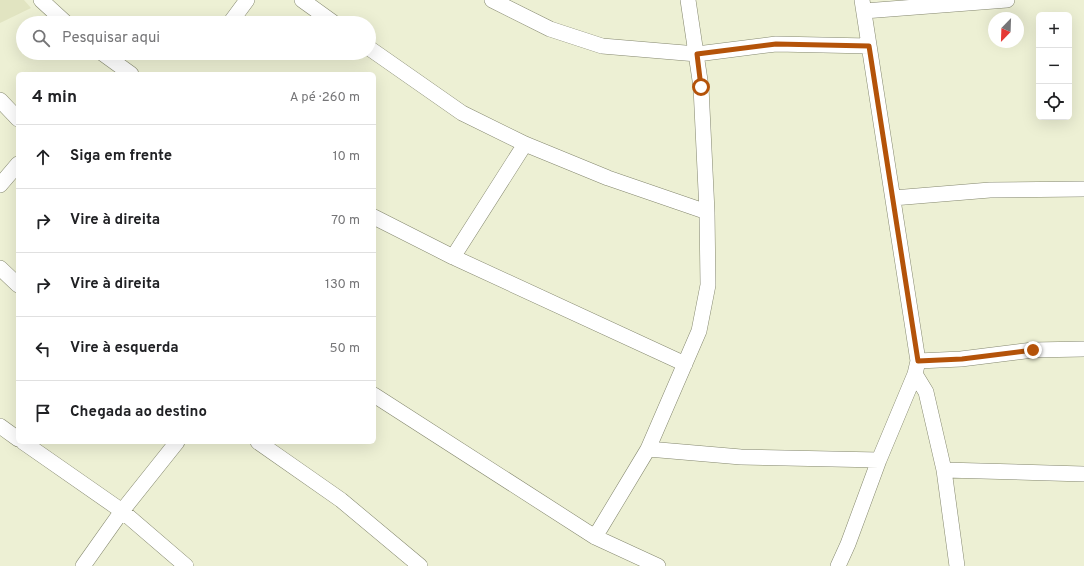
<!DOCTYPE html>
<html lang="pt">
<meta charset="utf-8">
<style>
:root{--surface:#fff;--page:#f6f6f6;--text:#202124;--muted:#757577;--line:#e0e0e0}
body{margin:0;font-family:Overpass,sans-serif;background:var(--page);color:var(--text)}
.controls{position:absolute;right:12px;top:12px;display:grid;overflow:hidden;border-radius:6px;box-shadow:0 4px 16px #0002}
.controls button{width:36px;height:36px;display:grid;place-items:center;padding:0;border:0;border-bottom:1px solid var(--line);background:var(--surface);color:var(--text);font:20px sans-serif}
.compass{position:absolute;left:988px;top:12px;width:36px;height:36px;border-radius:50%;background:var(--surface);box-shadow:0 4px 16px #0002;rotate:203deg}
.stop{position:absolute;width:12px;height:12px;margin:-9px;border:3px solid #b45309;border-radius:50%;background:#fff}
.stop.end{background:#b45309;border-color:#fff;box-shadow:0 1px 4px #0008}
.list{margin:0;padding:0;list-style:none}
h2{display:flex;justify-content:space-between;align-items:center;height:52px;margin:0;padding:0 16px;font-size:17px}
h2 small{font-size:13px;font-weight:400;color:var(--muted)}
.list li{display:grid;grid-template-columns:26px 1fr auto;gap:12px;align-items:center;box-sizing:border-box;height:64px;padding:0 16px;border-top:1px solid var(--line)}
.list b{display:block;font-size:15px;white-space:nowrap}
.list em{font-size:13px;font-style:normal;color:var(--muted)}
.icon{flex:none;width:22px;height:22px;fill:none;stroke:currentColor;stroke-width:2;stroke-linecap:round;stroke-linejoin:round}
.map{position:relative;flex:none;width:1084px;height:566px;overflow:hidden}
.search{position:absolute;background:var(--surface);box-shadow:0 4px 16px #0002;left:16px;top:16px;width:360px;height:44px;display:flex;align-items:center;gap:10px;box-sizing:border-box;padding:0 14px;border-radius:22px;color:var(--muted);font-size:15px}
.panel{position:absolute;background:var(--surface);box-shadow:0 4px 16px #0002;left:16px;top:72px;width:360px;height:372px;border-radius:6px}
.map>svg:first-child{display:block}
.built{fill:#e1e4c1}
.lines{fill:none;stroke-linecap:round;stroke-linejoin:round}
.street-casing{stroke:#84876e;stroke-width:16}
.street{stroke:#fff;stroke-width:15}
.route{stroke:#b45309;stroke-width:5}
</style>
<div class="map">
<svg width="1084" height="566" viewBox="0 0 1084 566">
<rect width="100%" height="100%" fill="#edf0d4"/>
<!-- built -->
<path class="built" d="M 0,0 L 24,0 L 31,8 L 0,23 Z"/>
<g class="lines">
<defs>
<path id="street" d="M 41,0 L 66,23
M 302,0 L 334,23
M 492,0 L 550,29 L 602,46 L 697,54 L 776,44 L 869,46
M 864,11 L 1007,0
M 230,23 L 247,0
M 369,48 L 462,113 L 525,144 L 608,178 L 707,212
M 102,53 L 131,74
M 0,100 L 18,119
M 0,185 L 18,164
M 893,198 L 990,190 L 1084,189
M 374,217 L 453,257 L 685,364
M 453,257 L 525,144
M 0,268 L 18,285
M 918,361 L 961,359 L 1033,350 L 1084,349
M 915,374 L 926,392 L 944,470 L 957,566
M 374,395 L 595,537 L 658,566
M 0,426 L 18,439
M 23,442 L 122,511 L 186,566
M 258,442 L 341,500 L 420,566
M 648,449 L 741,457 L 879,460
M 944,470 L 1084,474
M 595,537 L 648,449 L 699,331 L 708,285 L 707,212 L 701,87 L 688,0
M 83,566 L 122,511 L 177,442
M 838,566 L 848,544 L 879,460 L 915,374 L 918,361 L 862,0"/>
</defs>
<!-- street casing -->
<use href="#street" class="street-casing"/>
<!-- street -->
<use href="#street" class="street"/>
</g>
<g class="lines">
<!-- route -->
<path class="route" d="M 701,87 L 697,54 L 776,44 L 869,46 L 918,361 L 962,359 L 1033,350"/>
</g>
</svg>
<div class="controls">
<button>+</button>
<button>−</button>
<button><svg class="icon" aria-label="locate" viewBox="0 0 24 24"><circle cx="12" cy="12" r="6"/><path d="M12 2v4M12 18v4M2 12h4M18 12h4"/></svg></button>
</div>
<svg class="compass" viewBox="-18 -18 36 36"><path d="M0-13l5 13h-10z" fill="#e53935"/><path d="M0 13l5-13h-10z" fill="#757577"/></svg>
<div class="stop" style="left:701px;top:87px"></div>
<div class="stop end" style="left:1033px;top:350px"></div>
<div class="search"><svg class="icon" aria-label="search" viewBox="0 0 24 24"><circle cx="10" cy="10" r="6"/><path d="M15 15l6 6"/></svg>Pesquisar aqui</div>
<section class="panel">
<h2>4 min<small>A pé · 260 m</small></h2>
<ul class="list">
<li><svg class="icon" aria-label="ahead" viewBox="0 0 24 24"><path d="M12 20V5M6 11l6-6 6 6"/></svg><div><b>Siga em frente</b></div><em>10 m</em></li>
<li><svg class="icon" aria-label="right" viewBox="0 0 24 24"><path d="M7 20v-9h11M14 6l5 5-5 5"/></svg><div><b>Vire à direita</b></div><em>70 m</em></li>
<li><svg class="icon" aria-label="right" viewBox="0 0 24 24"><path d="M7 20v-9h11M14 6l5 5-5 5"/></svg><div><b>Vire à direita</b></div><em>130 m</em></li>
<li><svg class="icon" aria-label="left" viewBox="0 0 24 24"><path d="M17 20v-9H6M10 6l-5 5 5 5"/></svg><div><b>Vire à esquerda</b></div><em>50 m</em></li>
<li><svg class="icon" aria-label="arrive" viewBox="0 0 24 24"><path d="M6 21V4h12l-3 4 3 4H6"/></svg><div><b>Chegada ao destino</b></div></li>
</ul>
</section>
</div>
